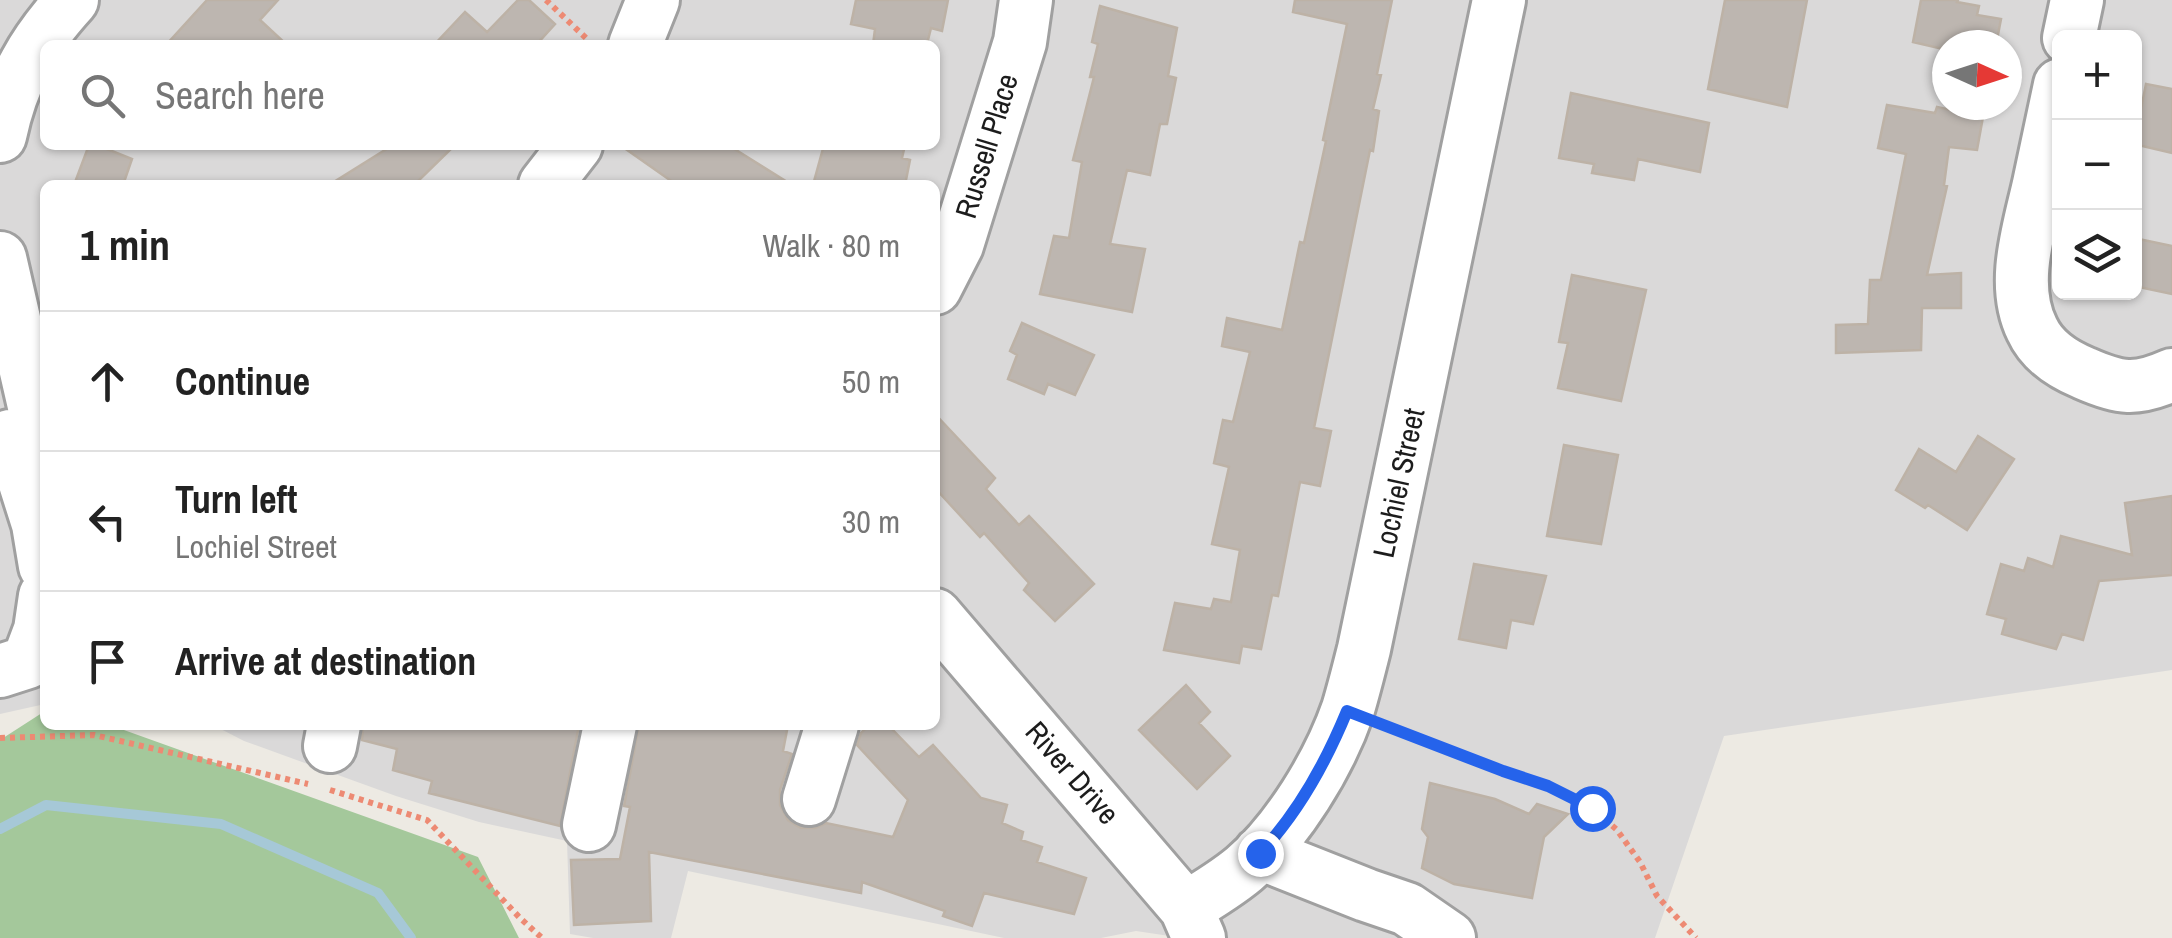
<!DOCTYPE html>
<meta charset="utf-8">
<style>
:root{--surface:#fff;--page:#f2f2f2;--text:#222;--muted:#767676;--line:#e0e0e0}
body{margin:0;font-family:"Archivo Narrow",sans-serif;background:var(--page);color:var(--text)}
.controls{position:absolute;right:30px;top:30px;display:grid;overflow:hidden;border-radius:15px;box-shadow:0 2px 8px #0004}
.controls button{width:90px;height:90px;display:grid;place-items:center;padding:0;border:0;border-bottom:2px solid var(--line);background:var(--surface);color:var(--text);font:50px sans-serif}
.compass{position:absolute;left:1932px;top:30px;width:90px;height:90px;border-radius:50%;background:var(--surface);box-shadow:0 2px 8px #0004;rotate:93deg}
.stop{position:absolute;width:30px;height:30px;margin:-22px;border:8px solid #2563eb;border-radius:50%;background:#fff}
.stop.end{background:#2563eb;border-color:#fff;box-shadow:0 2px 10px #0008}
.list{margin:0;padding:0;list-style:none}
h2{display:flex;justify-content:space-between;align-items:center;height:130px;margin:0;padding:0 40px;font-size:42px}
h2 small{font-size:32px;font-weight:400;color:var(--muted)}
.list li{display:grid;grid-template-columns:65px 1fr auto;gap:30px;align-items:center;box-sizing:border-box;height:140px;padding:0 40px;border-top:2px solid var(--line)}
.list b{display:block;font-size:38px;white-space:nowrap}
.list p{margin:0;font-size:32px;white-space:nowrap;color:var(--muted)}
.list em{font-size:32px;font-style:normal;color:var(--muted)}
.icon{flex:none;width:55px;height:55px;fill:none;stroke:currentColor;stroke-width:2;stroke-linecap:round;stroke-linejoin:round}
.map{position:relative;flex:none;width:2172px;height:938px;overflow:hidden}
.search{position:absolute;background:var(--surface);box-shadow:0 2px 8px #0004;left:40px;top:40px;width:900px;height:110px;display:flex;align-items:center;gap:25px;box-sizing:border-box;padding:0 35px;border-radius:15px;color:var(--muted);font-size:38px}
.panel{position:absolute;background:var(--surface);box-shadow:0 2px 8px #0004;left:40px;top:180px;width:900px;height:550px;border-radius:15px}
.map>svg:first-child{display:block}
.residential{fill:#dad9d9;fill-rule:evenodd}
.forest{fill:#a4c89b}
.lines{fill:none;stroke-linecap:round;stroke-linejoin:round}
.stream{stroke:#a6c8d7;stroke-width:10}
.building{fill:#bdb6b0;stroke:#bdb2a6;stroke-width:2.5}
.minor-casing{stroke:#a0a0a0;stroke-width:58}
.path{stroke:#ed8a73;stroke-width:6;stroke-dasharray:5 5;stroke-linecap:butt}
.minor{stroke:#fff;stroke-width:52}
.route{stroke:#2563eb;stroke-width:12}
.labels{text-anchor:middle;stroke-width:8;stroke-linejoin:round;paint-order:stroke}
.street-label{font-size:30px;fill:#1c1c1c;stroke:#fff}
</style>
<div class="map">
<svg width="2172" height="938" viewBox="0 0 2172 938">
<rect width="100%" height="100%" fill="#edeae3"/>
<!-- residential -->
<path class="residential" d="M 0,0 L 2172,0 L 2172,670 L 1724,736 L 1655,938 L 1183,938 L 1136,931 L 1101,938 L 1004,938 L 688,871 L 671,938 L 593,938 L 570,934 L 567,841 L 479,822 L 396,796 L 244,741 L 213,725 L 935,725 L 935,185 L 45,185 L 45,704 L 0,714 ZM 2060,38 L 2134,38 L 2134,292 L 2060,292 ZM 45,45 L 935,45 L 935,145 L 45,145 ZM 1947,45 L 2007,45 L 2007,105 L 1947,105 Z"/>
<!-- forest -->
<path class="forest" d="M 45,711 L 45,725 L 110,725 L 478,857 L 519,938 L 0,938 L 0,740 Z"/>
<g class="lines">
<!-- stream -->
<path class="stream" d="M 0,829 L 46,805 L 221,824 L 378,893 L 411,938"/>
</g>
<!-- building -->
<path class="building" d="M 207,0 L 278,0 L 260,20 L 287,45 L 166,45 Z
M 518,0 L 529,0 L 555,24 L 536,45 L 434,45 L 465,12 L 487,32 Z
M 856,0 L 948,0 L 942,31 L 931,28 L 927,44 L 915,43 L 914,45 L 873,45 L 875,29 L 851,24 Z
M 1295,0 L 1392,0 L 1377,74 L 1381,75 L 1373,109 L 1379,111 L 1373,151 L 1370,150 L 1314,428 L 1331,431 L 1320,486 L 1300,482 L 1278,596 L 1272,595 L 1261,649 L 1242,646 L 1239,663 L 1164,650 L 1175,603 L 1211,609 L 1214,599 L 1231,602 L 1240,550 L 1212,544 L 1229,467 L 1214,463 L 1223,420 L 1233,422 L 1250,352 L 1222,346 L 1227,318 L 1282,330 L 1300,242 L 1304,243 L 1326,141 L 1323,140 L 1347,24 L 1293,12 Z
M 1725,0 L 1807,0 L 1787,107 L 1708,89 Z
M 1921,0 L 1958,0 L 1957,2 L 1979,6 L 1977,15 L 2001,19 L 1996,45 L 1947,45 L 1947,50 L 1913,42 Z
M 1100,6 L 1177,28 L 1168,76 L 1176,78 L 1167,124 L 1160,124 L 1150,175 L 1127,170 L 1110,244 L 1145,249 L 1132,312 L 1040,294 L 1054,236 L 1069,238 L 1082,162 L 1073,160 L 1094,77 L 1090,77 L 1098,44 L 1092,42 Z
M 2146,84 L 2172,89 L 2172,153 L 2134,144 Z
M 1571,93 L 1709,123 L 1700,172 L 1638,159 L 1634,180 L 1592,173 L 1594,164 L 1559,158 Z
M 1887,105 L 1935,113 L 1937,107 L 1983,117 L 1977,150 L 1949,147 L 1944,185 L 1947,186 L 1927,275 L 1961,273 L 1961,308 L 1922,308 L 1921,350 L 1836,353 L 1836,325 L 1868,324 L 1870,280 L 1881,280 L 1906,154 L 1878,148 Z
M 89,145 L 97,145 L 132,159 L 123,185 L 74,185 Z
M 393,145 L 455,145 L 414,185 L 329,185 Z
M 620,145 L 728,145 L 792,185 L 677,185 Z
M 824,145 L 905,145 L 902,158 L 910,160 L 905,185 L 813,185 Z
M 2134,238 L 2172,246 L 2172,294 L 2134,286 Z
M 1572,275 L 1646,290 L 1621,401 L 1558,388 L 1568,343 L 1559,342 Z
M 1022,323 L 1094,355 L 1075,395 L 1048,384 L 1044,394 L 1008,379 L 1017,355 L 1010,351 Z
M 935,414 L 995,478 L 986,489 L 1019,525 L 1029,516 L 1094,584 L 1055,621 L 1024,590 L 1029,583 L 984,533 L 980,537 L 935,488 Z
M 1978,436 L 2014,459 L 1967,530 L 1928,505 L 1925,508 L 1896,490 L 1919,449 L 1956,472 Z
M 1564,445 L 1618,455 L 1601,544 L 1547,536 Z
M 2172,496 L 2172,575 L 2099,581 L 2083,640 L 2062,634 L 2056,649 L 2002,634 L 2006,619 L 1987,614 L 2001,564 L 2024,571 L 2028,558 L 2053,567 L 2061,536 L 2132,555 L 2125,503 Z
M 1474,564 L 1546,576 L 1533,624 L 1511,620 L 1506,648 L 1459,639 Z
M 1186,685 L 1210,712 L 1199,723 L 1230,756 L 1197,789 L 1139,730 Z
M 363,725 L 579,725 L 560,826 L 429,793 L 432,781 L 393,770 L 397,749 L 362,740 Z
M 639,725 L 788,725 L 783,751 L 792,754 L 780,790 L 780,805 L 788,820 L 801,828 L 815,828 L 826,823 L 893,837 L 908,800 L 857,745 L 861,733 L 869,725 L 888,725 L 919,757 L 933,745 L 981,798 L 1007,805 L 1002,823 L 1023,832 L 1021,840 L 1042,847 L 1037,862 L 1086,878 L 1074,914 L 984,893 L 972,926 L 943,916 L 945,911 L 862,882 L 861,893 L 649,852 L 651,921 L 574,925 L 571,860 L 620,859 L 630,807 L 624,806 Z
M 1430,783 L 1495,799 L 1529,814 L 1537,804 L 1568,814 L 1544,837 L 1532,898 L 1454,884 L 1422,868 L 1428,837 L 1422,829 Z"/>
<g class="lines">
<defs>
<path id="minor" d="M 2069,38 L 2077,0
M 635,45 L 653,0
M 2060,85 C 2053,118 2046,151 2039,184 C 2029,229 2010,284 2032,329 C 2042,351 2062,364 2084,373 C 2120,389 2136,391 2172,375
M 0,136 C 12,79 33,43 72,0
M 545,185 L 576,145
M 0,258 L 39,428
M 935,288 L 957,245 L 1020,42 L 1026,0
M 10,436 L 38,524 L 45,566
M 935,615 L 1186,908 L 1199,938
M 0,671 L 28,662 L 40,630 L 45,596
M 330,746 L 334,725
M 809,799 L 832,725
M 589,825 L 610,725
M 1260,853 L 1366,895 L 1407,909 L 1449,938
M 1186,908 C 1206,896 1226,884 1244,869 C 1288,831 1329,764 1348,709 C 1354,689 1359,669 1364,649 L 1499,0"/>
</defs>
<!-- minor casing -->
<use href="#minor" class="minor-casing"/>
<!-- path -->
<path class="path" d="M 546,0 L 587,39
M 1385,726 L 1503,771 L 1548,785 L 1592,808 L 1617,830 L 1640,862 L 1657,896 L 1696,938
M 0,738 L 94,735 L 308,784
M 330,790 L 427,820 L 520,918 L 542,938"/>
<!-- minor -->
<use href="#minor" class="minor"/>
</g>
<g class="lines">
<!-- route -->
<path class="route" d="M 1260,853 C 1299,812 1326,762 1347,711 L 1503,771 L 1548,786 L 1592,808"/>
</g>
<g class="labels">
<!-- street labels -->
<g class="street-label">
<text transform="translate(987 146) rotate(-73)" y="10">Russell Place</text>
<text transform="translate(1399 483) rotate(-78)" y="10">Lochiel Street</text>
<text transform="translate(1072 773) rotate(49)" y="10">River Drive</text>
</g>
</g>
</svg>
<div class="controls">
<button>+</button>
<button>−</button>
<button><svg class="icon" aria-label="layers" viewBox="0 0 24 24"><path d="M12 4l9 5-9 5-9-5zM3 14l9 5 9-5"/></svg></button>
</div>
<svg class="compass" viewBox="-18 -18 36 36"><path d="M0-13l5 13h-10z" fill="#e53935"/><path d="M0 13l5-13h-10z" fill="#767676"/></svg>
<div class="stop" style="left:1592px;top:808px"></div>
<div class="stop end" style="left:1260px;top:853px"></div>
<div class="search"><svg class="icon" aria-label="search" viewBox="0 0 24 24"><circle cx="10" cy="10" r="6"/><path d="M15 15l6 6"/></svg>Search here</div>
<section class="panel">
<h2>1 min<small>Walk · 80 m</small></h2>
<ul class="list">
<li><svg class="icon" aria-label="ahead" viewBox="0 0 24 24"><path d="M12 20V5M6 11l6-6 6 6"/></svg><div><b>Continue</b></div><em>50 m</em></li>
<li><svg class="icon" aria-label="left" viewBox="0 0 24 24"><path d="M17 20v-9H6M10 6l-5 5 5 5"/></svg><div><b>Turn left</b><p>Lochiel Street</p></div><em>30 m</em></li>
<li><svg class="icon" aria-label="arrive" viewBox="0 0 24 24"><path d="M6 21V4h12l-3 4 3 4H6"/></svg><div><b>Arrive at destination</b></div></li>
</ul>
</section>
</div>
